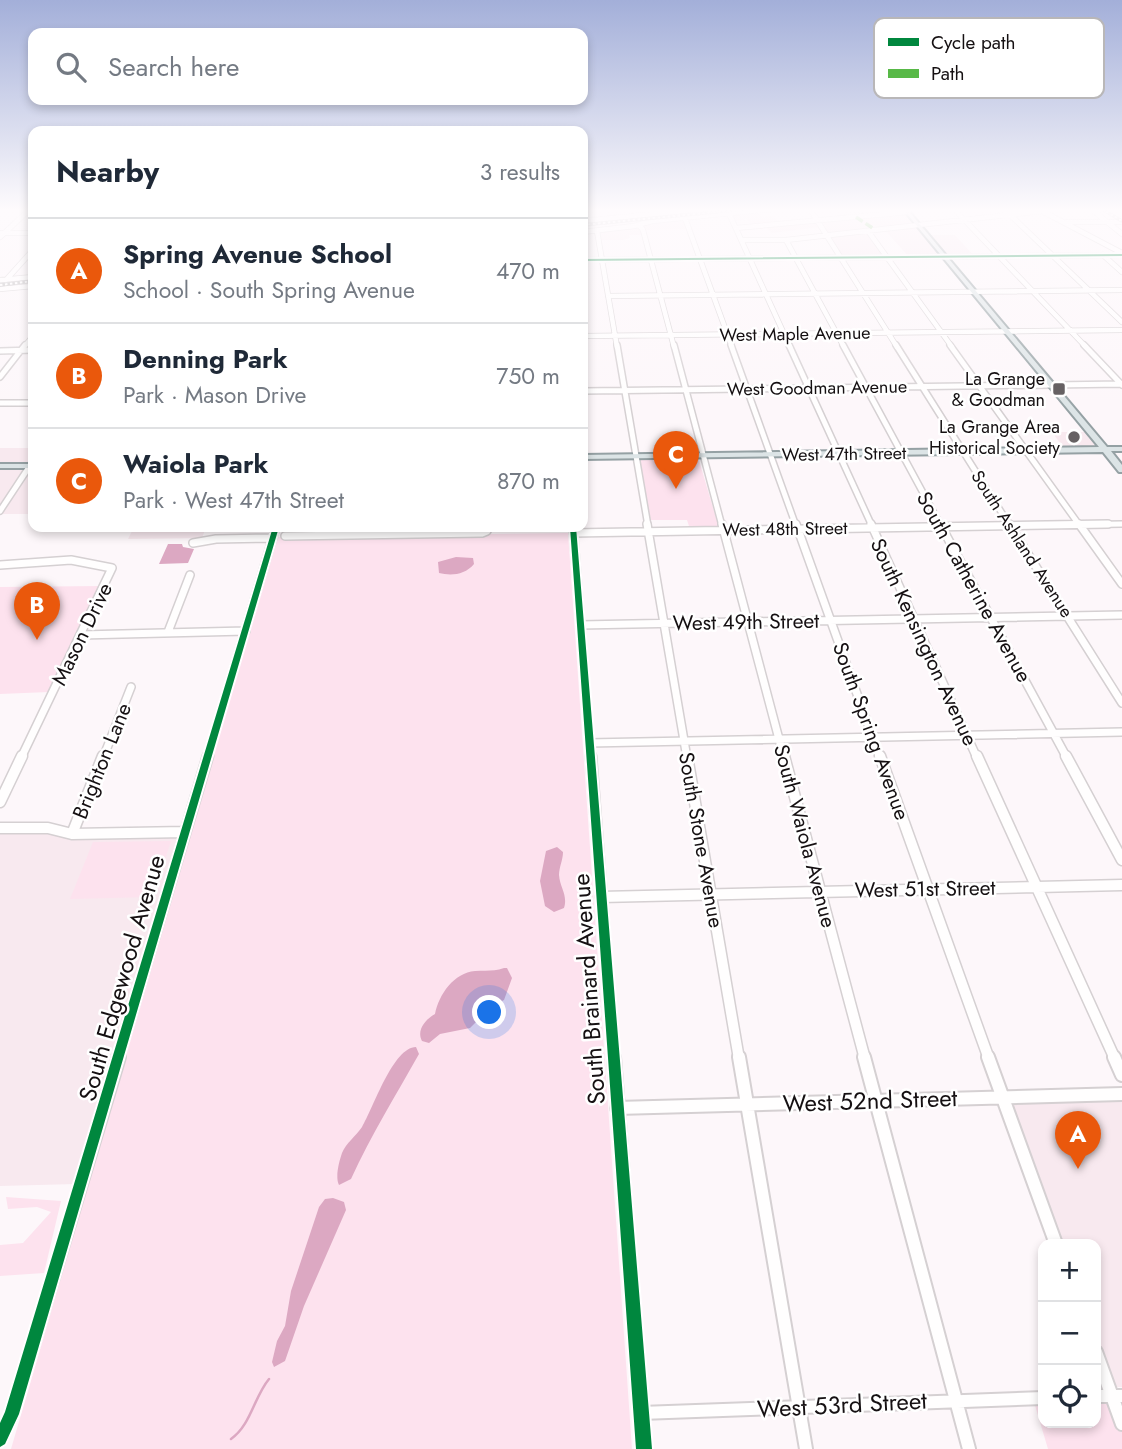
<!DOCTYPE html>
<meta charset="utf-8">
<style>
:root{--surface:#fff;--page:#f6f6f7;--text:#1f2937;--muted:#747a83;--line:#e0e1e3;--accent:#ea580c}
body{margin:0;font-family:Jost,sans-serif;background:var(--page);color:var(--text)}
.controls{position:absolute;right:21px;bottom:21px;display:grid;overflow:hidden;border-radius:14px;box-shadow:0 4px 10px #0003}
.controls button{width:63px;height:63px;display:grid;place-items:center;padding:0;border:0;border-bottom:2px solid var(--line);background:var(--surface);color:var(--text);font:35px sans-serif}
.you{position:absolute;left:490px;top:1013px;width:24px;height:24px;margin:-18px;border:5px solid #fff;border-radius:50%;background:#1a73e8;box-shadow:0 0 0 10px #1a73e833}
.badge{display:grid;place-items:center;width:46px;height:46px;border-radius:50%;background:var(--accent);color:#fff;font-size:23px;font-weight:700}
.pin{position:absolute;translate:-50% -58px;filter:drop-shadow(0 2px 4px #0008)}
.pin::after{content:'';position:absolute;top:37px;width:24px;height:21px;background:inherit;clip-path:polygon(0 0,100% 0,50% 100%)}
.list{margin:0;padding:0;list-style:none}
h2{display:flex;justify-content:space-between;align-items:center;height:91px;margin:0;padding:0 28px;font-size:30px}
h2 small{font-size:23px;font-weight:400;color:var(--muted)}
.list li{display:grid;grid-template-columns:46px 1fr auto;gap:21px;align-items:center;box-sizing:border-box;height:105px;padding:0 28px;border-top:2px solid var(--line)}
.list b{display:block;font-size:26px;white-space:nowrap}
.list p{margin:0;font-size:23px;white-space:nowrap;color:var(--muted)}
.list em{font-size:23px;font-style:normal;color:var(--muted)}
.icon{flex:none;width:38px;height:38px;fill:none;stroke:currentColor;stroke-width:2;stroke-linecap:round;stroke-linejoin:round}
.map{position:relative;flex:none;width:1122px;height:1449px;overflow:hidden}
.search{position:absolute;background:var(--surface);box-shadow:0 4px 10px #0003;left:28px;top:28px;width:560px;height:77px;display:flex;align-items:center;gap:18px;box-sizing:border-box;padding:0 24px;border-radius:14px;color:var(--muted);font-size:26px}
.panel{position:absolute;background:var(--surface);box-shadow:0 4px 10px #0003;left:28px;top:126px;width:560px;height:406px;border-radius:14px}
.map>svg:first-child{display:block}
.built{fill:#f8e9ef}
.green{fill:#fde2ee}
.water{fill:#dca8c2}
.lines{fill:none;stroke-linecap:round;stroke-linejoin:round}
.stream{stroke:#dca8c2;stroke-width:2.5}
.minor-far4-casing{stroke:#d5d0d2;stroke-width:6}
.minor-far3-casing{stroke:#d5d0d2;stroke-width:8}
.minor-far2-casing{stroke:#d5d0d2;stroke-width:10}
.minor-far1-casing{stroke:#d5d0d2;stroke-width:13}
.minor-casing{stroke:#d5d0d2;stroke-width:16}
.major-casing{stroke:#95a1a4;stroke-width:4}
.minor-far4{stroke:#fffefe;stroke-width:4.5}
.minor-far3{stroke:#fffefe;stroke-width:5}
.minor-far2{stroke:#fffefe;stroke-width:7}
.minor-far1{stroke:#fffefe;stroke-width:10}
.minor{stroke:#fffefe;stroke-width:12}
.major{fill:#dce4e6;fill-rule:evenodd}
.rail-casing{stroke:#bab8b9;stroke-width:3.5}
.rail{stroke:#fff;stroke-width:2;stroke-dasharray:2.5;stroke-linecap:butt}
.quiet{stroke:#58b947;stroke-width:3.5;stroke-dasharray:8 3.5;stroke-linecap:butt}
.cycleway-casing{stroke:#fff;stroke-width:4}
.cycleway{fill:#00873e;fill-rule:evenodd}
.poi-dot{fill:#666163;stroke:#fff;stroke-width:2.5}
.labels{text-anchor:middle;stroke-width:5;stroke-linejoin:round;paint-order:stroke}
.far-street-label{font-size:18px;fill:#151012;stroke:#fff}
.far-poi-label{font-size:18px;fill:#151012;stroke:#fff;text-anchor:end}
.street-label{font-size:21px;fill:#151012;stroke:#fff}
.near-street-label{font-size:24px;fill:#151012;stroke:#fff}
.key{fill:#fff;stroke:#b9b7b8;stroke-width:2}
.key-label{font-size:19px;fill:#151012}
</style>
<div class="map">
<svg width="1122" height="1449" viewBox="0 0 1122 1449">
<rect width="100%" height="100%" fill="#fdf7fa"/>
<!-- built -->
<path class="built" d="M 844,209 L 904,209 L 928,235 L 955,235 L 974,256 L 909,257 L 884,229 L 865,231 L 883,256 L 843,257 L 818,220 L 854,215 Z
M 755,211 L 764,217 L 772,216 L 781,224 L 817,220 L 820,227 L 772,233 L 763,225 L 755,226 L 747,219 L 733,221 L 730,213 Z
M 685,218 L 689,229 L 644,230 L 644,235 L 629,235 L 630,238 L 623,240 L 600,240 L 598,231 Z
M 1052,432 L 1091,432 L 1106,449 L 1065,450 Z
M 0,448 L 33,448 L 33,514 L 0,514 Z
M 134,527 L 206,527 L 202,538 L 128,539 Z
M 0,832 L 179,838 L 76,1184 L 0,1186 Z
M 1122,1099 L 1122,1387 L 1115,1387 L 1096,1335 L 1096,1244 L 1062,1244 L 1010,1101 Z"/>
<!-- green -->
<path class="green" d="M 698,457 L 719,528 L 690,529 L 687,520 L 649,520 L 639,458 Z
M 568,533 L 632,1449 L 11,1449 L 277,537 Z
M 101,586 L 49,692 L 0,694 L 0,587 Z
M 171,841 L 153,897 L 70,899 L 93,842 Z
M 6,1197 L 61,1201 L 44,1273 L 0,1276 L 0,1245 L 23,1243 L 51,1212 L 37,1207 L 8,1209 Z
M 1112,1399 L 1122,1428 L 1122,1449 L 1048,1449 L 1034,1402 L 1043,1402 L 1043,1423 L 1096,1423 L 1096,1400 Z"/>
<!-- water -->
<path class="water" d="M 168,544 L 182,544 L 183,547 L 194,549 L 188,563 L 159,564 Z
M 456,557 L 473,558 L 474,564 C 465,575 451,576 439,573 L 438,562 Z
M 557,847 L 563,852 C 563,860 559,867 559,875 C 560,888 568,895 564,908 L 554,912 L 545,906 L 540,881 L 546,851 Z
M 504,968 L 507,968 L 512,978 L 504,1000 L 492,1006 L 470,1028 L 440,1034 L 429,1043 L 422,1041 C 416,1030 426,1019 435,1014 C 439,994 454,973 475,971 C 486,970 494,972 504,968 Z
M 416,1047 L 419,1054 C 396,1095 371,1135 351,1179 L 339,1185 C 335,1177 339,1162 342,1153 C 346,1143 356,1136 362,1127 C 373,1109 393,1047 416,1047 Z
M 333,1198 L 344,1202 L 346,1210 L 304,1306 L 285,1361 L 274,1367 L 272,1362 L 277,1341 L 285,1326 L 291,1291 L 319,1207 L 325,1199 Z"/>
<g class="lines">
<!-- stream -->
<path class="stream" d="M 231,1439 C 251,1425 254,1397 269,1379"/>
<defs>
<path id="minor-far4" d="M 727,209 L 790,347
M 810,209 L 897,347
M 954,209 L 1086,347
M 1004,209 L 1122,322
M 1091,209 L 1122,234
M 1040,210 L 1122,253
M 685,218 L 732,347
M 583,221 L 704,209
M 1067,222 L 1122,222
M 639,225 L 643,230 L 674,347
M 736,228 L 908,212
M 597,231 L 617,347
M 868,231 L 952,347
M 583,232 L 634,226 L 652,221 L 772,209
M 1,233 L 33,233
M 0,237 L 30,209
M 742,240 L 786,240 L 1042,211
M 786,240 L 844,347
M 1103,255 L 1122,272
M 583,260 L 1122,255
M 0,280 L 33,277
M 6,280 L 33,250
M 0,289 L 33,286
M 608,296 L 1122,290
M 583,336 L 1122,330
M 24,347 L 33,336"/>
<path id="minor-far3" d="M 617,345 L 648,526
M 674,345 L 722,526
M 731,345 L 796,526
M 789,345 L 872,526
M 843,345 L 941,526
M 896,345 L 1010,526
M 950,345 L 1080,526
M 1084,345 L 1122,385
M 0,351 L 33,350
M 0,377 L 25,345
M 583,391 L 1122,384
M 0,403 L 33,403
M 0,511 L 33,461
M 1001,526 L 1122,524"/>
<path id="minor-far2" d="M 647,524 L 687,758
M 722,524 L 784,758
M 796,524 L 880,758
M 871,524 L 977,758
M 940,524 L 1067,758
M 1009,524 L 1122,703
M 1079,524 L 1122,584
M 573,527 L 591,758
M 573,533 L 1108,524
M 285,536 L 482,533 L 487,531 L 488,527
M 193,543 L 216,539 L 273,538
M 0,565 L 71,560 L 112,568 L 21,758
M 580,625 L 1122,615
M 168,632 L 190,575
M 81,635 L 246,631
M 589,743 L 1122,732
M 103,758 L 131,687
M 207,758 L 276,527"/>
<path id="minor-far1" d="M 591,756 L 614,1059
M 687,756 L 739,1059
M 784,756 L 865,1059
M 880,756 L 989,1059
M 977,756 L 1115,1059
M 1066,756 L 1122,860
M 0,802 L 22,756
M 0,828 L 48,828 L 72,834 L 185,832
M 72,834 L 103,756
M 601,897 L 1122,885
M 118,1059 L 208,756"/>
<path id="minor" d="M 614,1057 L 644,1449
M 739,1057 L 806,1449
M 864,1057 L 969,1449
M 988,1057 L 1056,1244
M 1114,1057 L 1122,1075
M 617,1108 L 1122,1094
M 1096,1352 L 1122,1424
M 1096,1396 L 1122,1396
M 641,1413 L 1043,1398
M 0,1439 L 12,1414 L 119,1057"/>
<path id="major" d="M 903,209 L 907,209 L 1107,447 L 1122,447 L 1122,451 L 1111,451 L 1122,465 L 1122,472 L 1119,472 L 1103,452 L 583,459 L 583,455 L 1099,447 Z
M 0,464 L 33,464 L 33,468 L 0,468 Z"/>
</defs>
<!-- minor-far4 casing -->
<use href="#minor-far4" class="minor-far4-casing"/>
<!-- minor-far3 casing -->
<use href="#minor-far3" class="minor-far3-casing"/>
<!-- minor-far2 casing -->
<use href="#minor-far2" class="minor-far2-casing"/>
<!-- minor-far1 casing -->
<use href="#minor-far1" class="minor-far1-casing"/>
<!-- minor casing -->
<use href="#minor" class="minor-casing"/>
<!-- major casing -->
<use href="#major" class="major-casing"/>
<!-- minor-far4 -->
<use href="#minor-far4" class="minor-far4"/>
<!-- minor-far3 -->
<use href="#minor-far3" class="minor-far3"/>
<!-- minor-far2 -->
<use href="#minor-far2" class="minor-far2"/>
<!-- minor-far1 -->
<use href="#minor-far1" class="minor-far1"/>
<!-- minor -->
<use href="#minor" class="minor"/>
<!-- major -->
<use href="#major" class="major"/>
<defs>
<path id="rail" d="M 1102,209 L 1122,221
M 583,225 L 745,209
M 0,285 L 33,281"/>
</defs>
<!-- rail casing -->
<use href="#rail" class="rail-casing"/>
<!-- rail -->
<use href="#rail" class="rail"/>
<!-- quiet -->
<path class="quiet" d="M 856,217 L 874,229"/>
<defs>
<path id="cycleway" d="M 1122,254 L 1122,256 L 583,261 L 583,259 Z
M 273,527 L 279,527 L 19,1414 L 5,1444 L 0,1447 L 0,1423 L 5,1412 Z
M 570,527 L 576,527 L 652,1449 L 636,1449 Z"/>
</defs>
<!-- cycleway casing -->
<use href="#cycleway" class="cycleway-casing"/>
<!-- cycleway -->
<use href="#cycleway" class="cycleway"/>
</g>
<!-- sky -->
<linearGradient id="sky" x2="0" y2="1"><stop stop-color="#a3afd9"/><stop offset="0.51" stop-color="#fefbfd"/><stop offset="1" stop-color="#fefbfd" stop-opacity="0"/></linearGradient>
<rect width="1122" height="412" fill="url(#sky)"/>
<!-- markers -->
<g class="poi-dot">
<rect x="1052" y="382" width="14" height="14" rx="3.5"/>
<circle cx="1074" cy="437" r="7"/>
</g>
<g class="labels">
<!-- far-street labels -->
<g class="far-street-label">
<text transform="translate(795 334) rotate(-1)" y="6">West Maple Avenue</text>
<text transform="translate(817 388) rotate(-1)" y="6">West Goodman Avenue</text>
<text transform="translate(844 454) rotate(-1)" y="6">West 47th Street</text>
<text transform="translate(785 529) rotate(-1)" y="6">West 48th Street</text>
<text transform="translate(1022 544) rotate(57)" y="6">South Ashland Avenue</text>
</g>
<!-- far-poi labels -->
<g class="far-poi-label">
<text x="1045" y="385">La Grange<tspan x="1045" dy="21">&amp; Goodman</tspan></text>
<text x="1060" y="433">La Grange Area<tspan x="1060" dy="21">Historical Society</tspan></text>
</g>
<!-- street labels -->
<g class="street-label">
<text transform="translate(974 587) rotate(61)" y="7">South Catherine Avenue</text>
<text transform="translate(746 622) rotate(-1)" y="7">West 49th Street</text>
<text transform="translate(82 634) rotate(-64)" y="7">Mason Drive</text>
<text transform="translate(924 642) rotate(65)" y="7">South Kensington Avenue</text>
<text transform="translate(871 731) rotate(70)" y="7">South Spring Avenue</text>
<text transform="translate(102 761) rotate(-68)" y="7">Brighton Lane</text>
<text transform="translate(805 836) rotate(75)" y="7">South Waiola Avenue</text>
<text transform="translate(701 840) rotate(80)" y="7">South Stone Avenue</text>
<text transform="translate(925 889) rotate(-1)" y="7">West 51st Street</text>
</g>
<!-- near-street labels -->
<g class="near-street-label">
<text transform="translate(122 978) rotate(-74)" y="8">South Edgewood Avenue</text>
<text transform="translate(589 989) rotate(-94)" y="8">South Brainard Avenue</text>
<text transform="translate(870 1101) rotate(-2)" y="8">West 52nd Street</text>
<text transform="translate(842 1405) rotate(-3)" y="8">West 53rd Street</text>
</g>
</g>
<!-- legend -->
<rect x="874" y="18" width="230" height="80" rx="10" class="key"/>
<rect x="888" y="38" width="31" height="8" fill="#00873e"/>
<rect x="888" y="69" width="31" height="9" fill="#58b947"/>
<g class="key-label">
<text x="931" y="49">Cycle path</text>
<text x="931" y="80">Path</text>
</g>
</svg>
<div class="controls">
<button>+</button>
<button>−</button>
<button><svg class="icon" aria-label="locate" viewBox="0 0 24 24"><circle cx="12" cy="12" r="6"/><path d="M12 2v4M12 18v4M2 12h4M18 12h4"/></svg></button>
</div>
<div class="you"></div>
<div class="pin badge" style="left:1078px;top:1169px">A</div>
<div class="pin badge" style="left:37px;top:640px">B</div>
<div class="pin badge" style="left:676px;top:489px">C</div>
<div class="search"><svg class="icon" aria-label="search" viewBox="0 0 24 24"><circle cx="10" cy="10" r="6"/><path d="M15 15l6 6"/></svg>Search here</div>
<section class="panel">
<h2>Nearby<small>3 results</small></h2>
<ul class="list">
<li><span class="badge">A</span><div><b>Spring Avenue School</b><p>School · South Spring Avenue</p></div><em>470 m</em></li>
<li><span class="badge">B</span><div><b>Denning Park</b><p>Park · Mason Drive</p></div><em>750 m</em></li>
<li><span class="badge">C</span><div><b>Waiola Park</b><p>Park · West 47th Street</p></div><em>870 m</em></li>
</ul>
</section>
</div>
